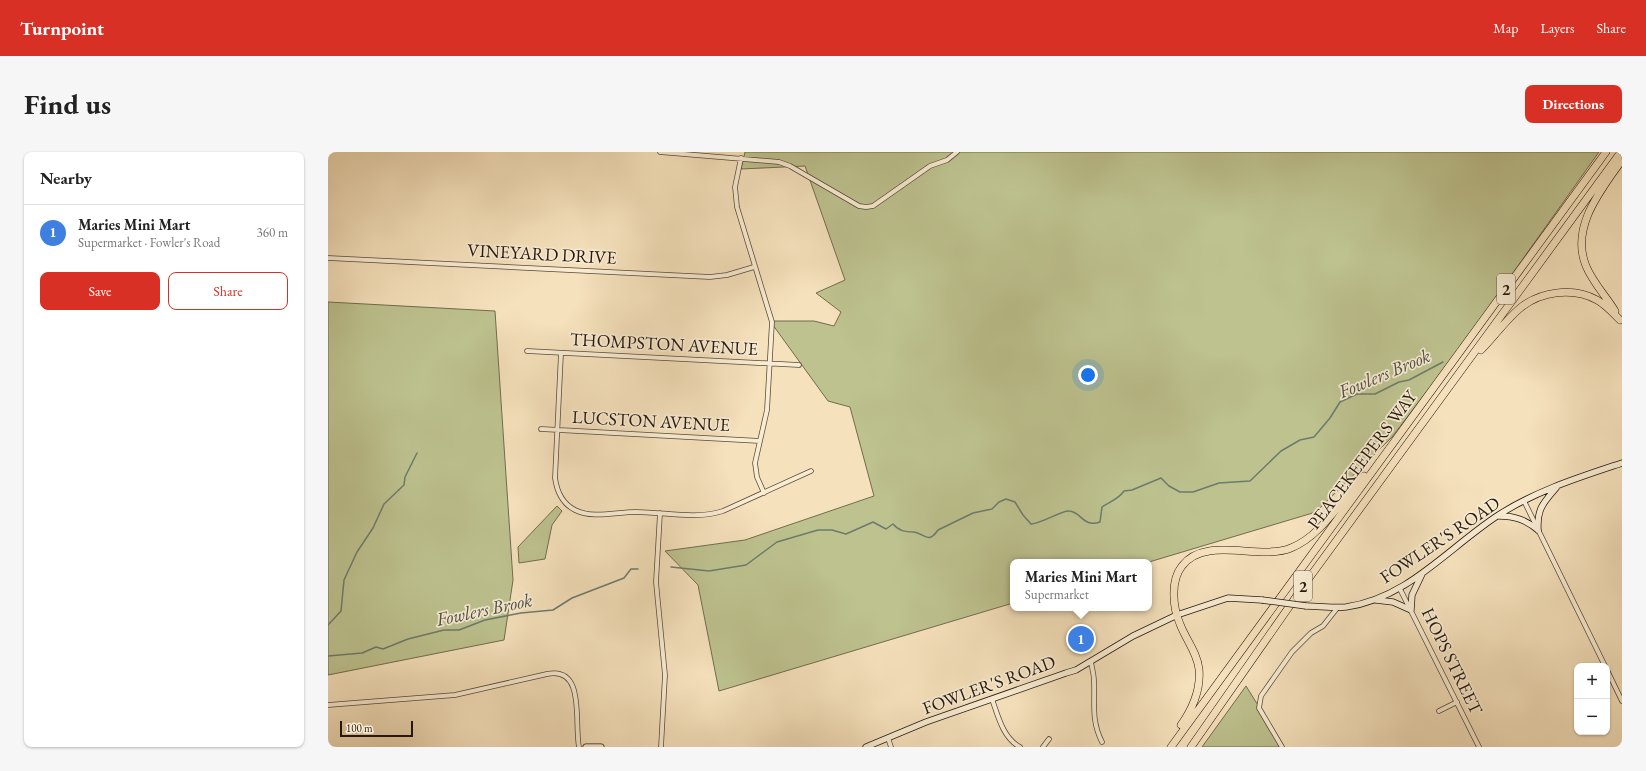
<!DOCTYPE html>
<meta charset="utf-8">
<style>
:root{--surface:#fff;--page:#f6f6f6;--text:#222;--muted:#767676;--line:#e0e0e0;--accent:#d93025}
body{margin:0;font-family:"EB Garamond",serif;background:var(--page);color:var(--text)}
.controls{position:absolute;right:12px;bottom:12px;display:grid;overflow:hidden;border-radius:8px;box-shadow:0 1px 3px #0004}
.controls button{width:36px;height:36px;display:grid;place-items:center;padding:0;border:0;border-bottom:1px solid var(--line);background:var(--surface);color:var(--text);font:20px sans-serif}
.scale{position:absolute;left:12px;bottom:10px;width:73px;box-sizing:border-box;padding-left:4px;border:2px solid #26170f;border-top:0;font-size:11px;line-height:14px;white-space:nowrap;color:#26170f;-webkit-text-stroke:3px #f8ecd3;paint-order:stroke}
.you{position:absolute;left:760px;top:223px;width:14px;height:14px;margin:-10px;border:3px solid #fff;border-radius:50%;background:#1a73e8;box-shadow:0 0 0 6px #1a73e833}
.badge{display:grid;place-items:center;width:26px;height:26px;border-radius:50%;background:var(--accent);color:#fff;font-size:13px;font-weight:700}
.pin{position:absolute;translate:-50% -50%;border:2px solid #fff;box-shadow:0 1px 4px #0006}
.popup{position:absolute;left:682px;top:407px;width:142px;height:52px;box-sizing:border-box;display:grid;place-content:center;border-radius:8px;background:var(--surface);filter:drop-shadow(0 1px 3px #0005);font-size:13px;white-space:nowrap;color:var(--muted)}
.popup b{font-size:15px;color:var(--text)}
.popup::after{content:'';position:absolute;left:50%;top:100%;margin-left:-8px;border:8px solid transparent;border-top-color:var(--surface)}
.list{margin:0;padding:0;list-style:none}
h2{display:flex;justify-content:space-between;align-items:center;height:52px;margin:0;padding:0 16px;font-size:17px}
h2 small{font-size:13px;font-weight:400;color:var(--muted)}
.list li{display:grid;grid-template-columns:26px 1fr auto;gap:12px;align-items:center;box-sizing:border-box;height:56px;padding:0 16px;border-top:1px solid var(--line)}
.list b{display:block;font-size:15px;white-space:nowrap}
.list p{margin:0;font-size:13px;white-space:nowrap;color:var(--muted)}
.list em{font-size:13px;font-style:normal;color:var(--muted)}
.actions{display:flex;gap:8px;padding:12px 16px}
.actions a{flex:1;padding:9px 0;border:1px solid var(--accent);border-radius:8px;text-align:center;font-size:14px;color:var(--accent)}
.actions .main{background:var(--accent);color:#fff}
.map{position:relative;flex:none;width:1294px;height:595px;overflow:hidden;border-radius:8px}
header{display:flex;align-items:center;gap:24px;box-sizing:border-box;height:56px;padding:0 20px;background:var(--accent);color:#fff}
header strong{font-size:19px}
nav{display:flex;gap:22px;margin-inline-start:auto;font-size:14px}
.intro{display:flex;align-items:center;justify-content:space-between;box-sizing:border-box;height:96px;padding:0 24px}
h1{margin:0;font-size:28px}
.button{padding:10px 18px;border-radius:8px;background:var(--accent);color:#fff;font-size:14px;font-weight:700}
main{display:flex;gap:24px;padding:0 24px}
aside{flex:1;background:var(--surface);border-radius:8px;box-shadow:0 1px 3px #0004}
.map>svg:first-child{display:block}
.green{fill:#bdc28f;stroke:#726c4f}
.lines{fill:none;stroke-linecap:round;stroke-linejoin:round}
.stream{stroke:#6d7b6e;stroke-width:1.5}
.street-casing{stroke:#5a4a3a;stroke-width:5.5}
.secondary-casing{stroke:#26170f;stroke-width:7}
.highway-casing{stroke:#26170f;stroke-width:8}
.street{stroke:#f8ecd3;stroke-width:4}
.secondary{stroke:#f8ecd3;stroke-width:5.5}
.highway{stroke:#f5e1bc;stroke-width:7}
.secondary-bridge-casing{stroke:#26170f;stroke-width:7;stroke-linecap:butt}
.secondary-bridge{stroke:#f8ecd3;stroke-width:5.5}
.labels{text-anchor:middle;stroke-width:3.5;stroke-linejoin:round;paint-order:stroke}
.shield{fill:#f8ecd3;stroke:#65574a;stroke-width:1}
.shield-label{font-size:17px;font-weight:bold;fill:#26170f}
.street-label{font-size:18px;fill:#26170f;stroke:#f8ecd3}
.water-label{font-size:19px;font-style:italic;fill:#4f5147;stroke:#f8ecd3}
</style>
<header>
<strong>Turnpoint</strong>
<nav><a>Map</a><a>Layers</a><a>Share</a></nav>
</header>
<div class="intro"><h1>Find us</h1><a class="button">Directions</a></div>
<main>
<aside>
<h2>Nearby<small></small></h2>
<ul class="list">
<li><span class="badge" style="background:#3f7fe0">1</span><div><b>Maries Mini Mart</b><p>Supermarket · Fowler's Road</p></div><em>360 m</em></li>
</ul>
<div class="actions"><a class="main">Save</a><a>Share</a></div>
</aside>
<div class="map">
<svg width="1294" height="595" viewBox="0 0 1294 595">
<rect width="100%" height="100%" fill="#f5e1bc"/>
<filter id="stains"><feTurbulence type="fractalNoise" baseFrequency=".005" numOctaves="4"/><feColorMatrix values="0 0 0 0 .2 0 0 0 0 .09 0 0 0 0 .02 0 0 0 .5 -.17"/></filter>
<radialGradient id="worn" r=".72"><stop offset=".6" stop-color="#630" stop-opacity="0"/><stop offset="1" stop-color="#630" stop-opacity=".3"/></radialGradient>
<!-- green -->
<path class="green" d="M 417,0 L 1271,0 L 1125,205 L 1064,285 L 988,360 L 821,410 L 685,410 L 685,451 L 391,539 L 370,433 L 337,399 L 417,388 L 546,344 L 522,255 L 500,249 L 442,169 L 486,169 L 506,174 L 513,160 L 488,141 L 517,128 L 477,14 L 413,17 Z
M 0,150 L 167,159 L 185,428 L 176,488 L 0,523 Z
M 229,354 L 234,359 L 224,373 L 217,407 L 191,411 L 190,395 Z
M 918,534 L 956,595 L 874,595 Z"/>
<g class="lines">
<!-- stream -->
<path class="stream" d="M 343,415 L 381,419 L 418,413 L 449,390 L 490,378 L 504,378 L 518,382 L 545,370 L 558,377 L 565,372 C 571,379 577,380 586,380 C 596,381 600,393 610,378 L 645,361 L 664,357 L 671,350 L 678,347 L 687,350 L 695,363 L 703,372 C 715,371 734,358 741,359 C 754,360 755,376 772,370 L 774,355 C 781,350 791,347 796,339 L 804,338 L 833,326 L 841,334 L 852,340 L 865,340 L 891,331 L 922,329 L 953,299 L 972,288 L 986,285 L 1002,266 L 1012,250 L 1029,242 L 1047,242 L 1071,230 L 1081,228 L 1115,210
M 0,473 L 13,459 L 16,428 L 29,400 L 45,376 L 56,352 L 76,333 L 77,325 L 89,301
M 0,504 L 34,501 L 48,495 L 55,497 L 80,487 L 116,478 L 131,478 L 157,468 L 193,461 L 225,458 L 244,446 L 296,426 L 303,417 L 310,417"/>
<defs>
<path id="street" d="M 332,0 L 451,10 L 462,14 L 531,54 L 538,55 L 545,54 L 602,14 L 619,8 L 629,0
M 413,6 L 407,35 L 409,55 L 444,170 L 439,258 L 427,311 L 429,325 L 436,341
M 0,106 L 382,125 L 399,123 L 426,115
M 199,199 L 471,213
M 233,201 L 227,326 C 229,340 235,352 247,358 C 265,367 288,360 308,360 C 336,360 368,368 395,359 L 483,319
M 213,277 L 432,289
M 1196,349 L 1277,514
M 332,361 L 328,430 L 337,523 L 333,595
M 1072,437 L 1151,595
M 763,510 C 764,516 766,523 766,529 C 767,552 763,568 774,590
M 1279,518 L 1294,549
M 664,547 C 670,564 675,586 692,595
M 0,553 L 127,543 L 219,522 C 258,514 246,570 251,595
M 1111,559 L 1129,550
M 560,586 L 563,595
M 715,595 L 721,587
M 954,595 L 931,556 L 933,544 L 964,500 L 983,481 L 995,474 L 1010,455"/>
<path id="secondary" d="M 1171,364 C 1187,364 1198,368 1210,378
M 1210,378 C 1209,357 1215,351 1228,336
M 1048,448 L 1065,450 L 1083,458 L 1084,443 L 1094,422
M 978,454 C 991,454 1005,456 1018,455 C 1080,446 1119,397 1169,364 C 1207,339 1252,325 1294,311
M 258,595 L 273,595
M 538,595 L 598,570 L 738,521 L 748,518 L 805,484 L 849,463 L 900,446 L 934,448"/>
<path id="highway" d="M 1287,159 C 1278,144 1265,131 1258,114 C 1242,75 1273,38 1294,8
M 1153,198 C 1166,185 1177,169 1191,157 C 1212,139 1245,135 1269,148 C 1278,153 1285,161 1292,168
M 853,573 C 865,556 873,538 871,517 C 869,500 858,488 852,472 C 845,456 842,429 854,414 C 877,383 931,409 963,396 C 995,383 1013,347 1036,324
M 843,595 L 1278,0
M 863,595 L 984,422 L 1293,0"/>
</defs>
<!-- street casing -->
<use href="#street" class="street-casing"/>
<!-- secondary casing -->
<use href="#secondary" class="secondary-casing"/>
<!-- highway casing -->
<use href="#highway" class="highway-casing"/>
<!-- street -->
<use href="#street" class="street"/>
<!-- secondary -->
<use href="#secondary" class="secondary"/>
<!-- highway -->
<use href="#highway" class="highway"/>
<defs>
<path id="secondary-bridge" d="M 934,448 L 978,454"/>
</defs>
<!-- secondary-bridge casing -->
<use href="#secondary-bridge" class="secondary-bridge-casing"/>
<!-- secondary-bridge -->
<use href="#secondary-bridge" class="secondary-bridge"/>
</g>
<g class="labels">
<!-- shield labels -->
<g class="shield">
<rect x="1169" y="122" width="18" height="30" rx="3"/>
<rect x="966" y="419" width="18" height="30" rx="3"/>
</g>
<g class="shield-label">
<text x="1178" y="143">2</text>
<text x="975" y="440">2</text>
</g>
<!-- street labels -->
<g class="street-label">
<text transform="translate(214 102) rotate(3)" y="6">VINEYARD DRIVE</text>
<text transform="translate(336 192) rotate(3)" y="6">THOMPSTON AVENUE</text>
<text transform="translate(323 269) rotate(3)" y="6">LUCSTON AVENUE</text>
<text transform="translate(1034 308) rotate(-53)" y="6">PEACEKEEPERS WAY</text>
<text transform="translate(1112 388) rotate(-34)" y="6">FOWLER'S ROAD</text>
<text transform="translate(1124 509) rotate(64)" y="6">HOPS STREET</text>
<text transform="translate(661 533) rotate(-20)" y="6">FOWLER'S ROAD</text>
</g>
<!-- water labels -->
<g class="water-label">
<text transform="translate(1056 221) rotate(-23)" y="7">Fowlers Brook</text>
<text transform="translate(156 457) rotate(-12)" y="7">Fowlers Brook</text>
</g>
</g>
<rect width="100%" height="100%" filter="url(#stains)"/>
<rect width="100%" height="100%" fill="url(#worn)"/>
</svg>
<div class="controls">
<button>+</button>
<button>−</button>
</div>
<div class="scale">100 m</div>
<div class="you"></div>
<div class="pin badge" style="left:753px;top:487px;background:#3f7fe0">1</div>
<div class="popup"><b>Maries Mini Mart</b>Supermarket</div>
</div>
</main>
